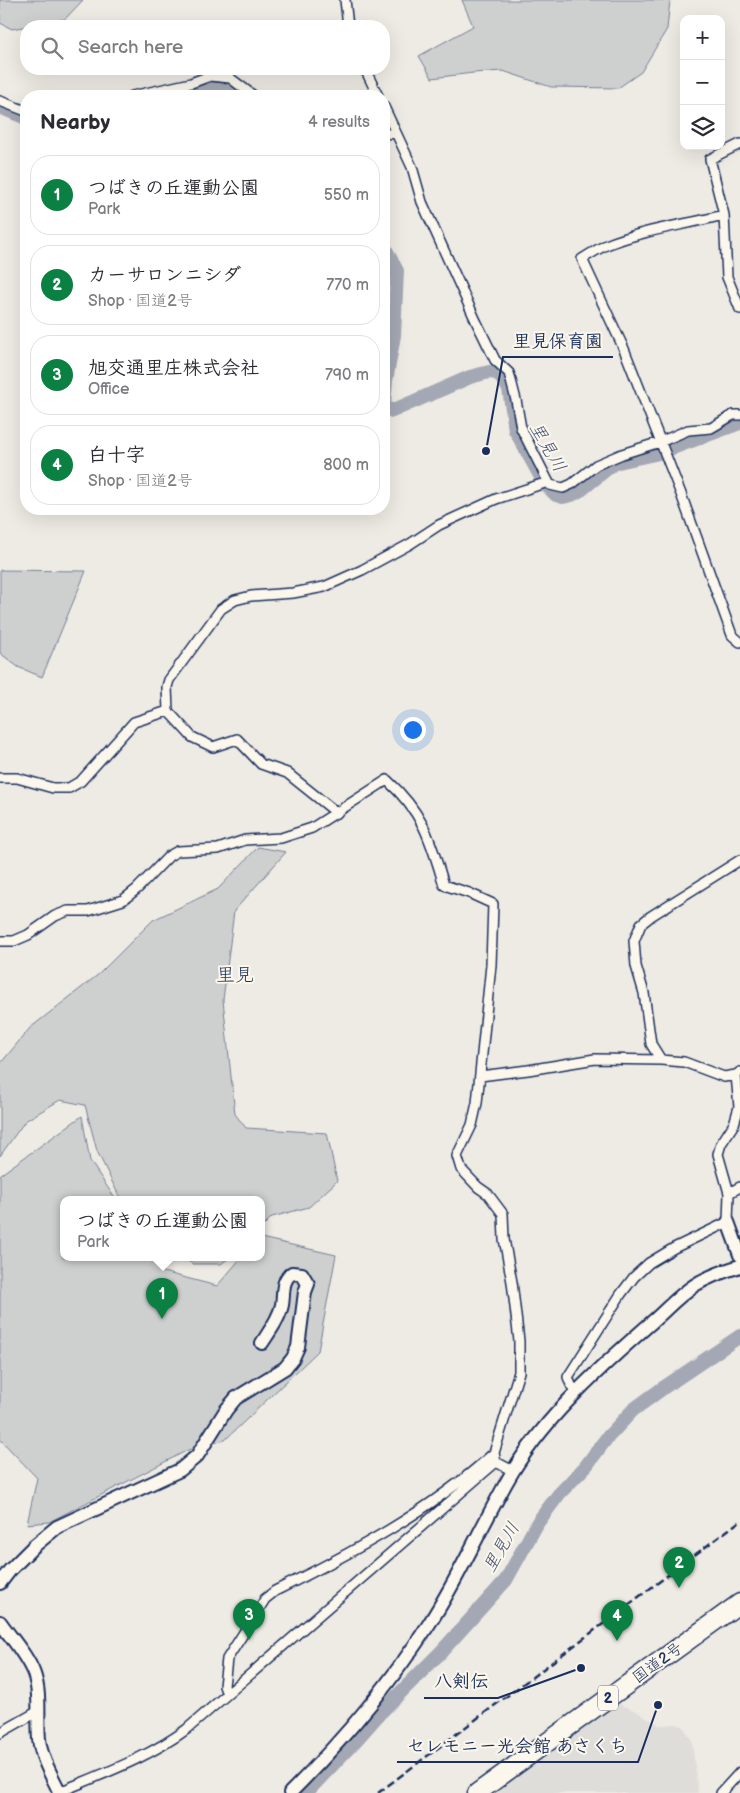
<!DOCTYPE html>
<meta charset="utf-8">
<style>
:root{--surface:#fff;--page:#f2f2f3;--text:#2b2b33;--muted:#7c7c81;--line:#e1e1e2;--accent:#0b8043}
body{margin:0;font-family:"Balsamiq Sans","Klee One",sans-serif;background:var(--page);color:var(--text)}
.controls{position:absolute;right:15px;top:15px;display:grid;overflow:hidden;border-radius:10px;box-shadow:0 5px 20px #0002}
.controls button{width:45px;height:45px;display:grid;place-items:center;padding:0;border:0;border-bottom:1px solid var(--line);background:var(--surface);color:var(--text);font:25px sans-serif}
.you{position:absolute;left:412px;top:729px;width:18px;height:18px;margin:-12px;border:4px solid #fff;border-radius:50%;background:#1a73e8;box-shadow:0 0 0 8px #1a73e833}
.badge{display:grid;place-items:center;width:32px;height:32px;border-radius:50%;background:var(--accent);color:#fff;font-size:16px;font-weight:700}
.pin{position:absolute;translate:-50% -41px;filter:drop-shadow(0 1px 2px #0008)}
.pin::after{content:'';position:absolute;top:26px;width:18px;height:15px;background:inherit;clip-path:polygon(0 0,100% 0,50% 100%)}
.popup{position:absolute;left:60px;top:1196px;width:205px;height:65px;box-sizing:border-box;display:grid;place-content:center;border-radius:10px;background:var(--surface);filter:drop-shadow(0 1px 4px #0005);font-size:16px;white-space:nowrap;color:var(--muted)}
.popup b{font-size:19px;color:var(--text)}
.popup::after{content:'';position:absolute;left:50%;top:100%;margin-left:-10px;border:10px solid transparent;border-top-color:var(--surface)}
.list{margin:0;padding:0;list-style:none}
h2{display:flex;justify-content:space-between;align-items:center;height:65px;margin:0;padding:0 20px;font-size:21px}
h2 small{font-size:16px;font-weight:400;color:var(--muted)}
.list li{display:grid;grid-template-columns:32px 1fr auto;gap:15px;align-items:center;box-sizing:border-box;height:80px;margin:0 10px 10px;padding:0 10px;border:1px solid var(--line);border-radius:20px}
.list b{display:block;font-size:19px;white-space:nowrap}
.list p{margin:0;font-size:16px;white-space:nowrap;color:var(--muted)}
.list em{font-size:16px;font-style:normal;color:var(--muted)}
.icon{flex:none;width:28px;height:28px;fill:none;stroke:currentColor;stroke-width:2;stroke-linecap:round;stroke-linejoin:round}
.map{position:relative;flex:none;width:740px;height:1793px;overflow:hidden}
.search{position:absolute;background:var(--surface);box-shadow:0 5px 20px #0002;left:20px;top:20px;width:370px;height:55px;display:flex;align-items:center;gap:12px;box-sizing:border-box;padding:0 18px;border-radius:20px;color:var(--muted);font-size:19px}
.panel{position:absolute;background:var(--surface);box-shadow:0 5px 20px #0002;left:20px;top:90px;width:370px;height:425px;border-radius:20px}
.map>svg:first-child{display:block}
.built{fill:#deddda}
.green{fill:#cecfcf;stroke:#747f96}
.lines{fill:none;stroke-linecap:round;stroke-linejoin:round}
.river{stroke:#a3a8b4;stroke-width:14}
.street-casing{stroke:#1b2f5e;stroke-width:12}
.secondary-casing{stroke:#1b2f5e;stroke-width:16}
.highway-casing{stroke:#1b2f5e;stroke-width:21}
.street{stroke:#fbf7ec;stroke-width:9}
.secondary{stroke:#fbf7ec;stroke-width:12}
.highway{stroke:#fbf7ec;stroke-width:18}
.rail{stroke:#1b2f5e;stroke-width:2.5;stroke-dasharray:8 4;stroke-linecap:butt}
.labels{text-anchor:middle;stroke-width:4;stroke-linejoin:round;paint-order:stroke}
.shield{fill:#fbf7ec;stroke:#5e6b89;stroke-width:1}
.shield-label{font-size:15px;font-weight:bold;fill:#1b2f5e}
.street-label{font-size:16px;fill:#1b2f5e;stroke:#fbf7ec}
.water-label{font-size:18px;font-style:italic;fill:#445378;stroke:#fbf7ec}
.quarter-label{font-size:19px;fill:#1b2f5e;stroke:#fbf7ec}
.leader{fill:none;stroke:#1b2f5e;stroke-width:2}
.callout-dot{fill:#1b2f5e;stroke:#fbf7ec;stroke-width:2}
.callout-label{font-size:18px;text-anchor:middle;font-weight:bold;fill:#1b2f5e;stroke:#fbf7ec;stroke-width:4;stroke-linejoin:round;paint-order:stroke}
</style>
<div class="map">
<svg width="740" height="1793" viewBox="0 0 740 1793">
<rect width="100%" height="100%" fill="#eeebe4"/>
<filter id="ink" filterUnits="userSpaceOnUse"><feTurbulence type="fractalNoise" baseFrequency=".02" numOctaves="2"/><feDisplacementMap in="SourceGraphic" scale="10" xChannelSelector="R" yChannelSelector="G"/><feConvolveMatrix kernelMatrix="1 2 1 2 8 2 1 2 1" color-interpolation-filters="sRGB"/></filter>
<g filter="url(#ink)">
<!-- built -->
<path class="built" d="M 614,1702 L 636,1711 L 659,1725 L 676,1724 L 683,1726 L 692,1741 L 698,1793 L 490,1793 Z"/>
<!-- green -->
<path class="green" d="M 0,0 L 83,0 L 65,19 L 12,29 L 0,23 Z
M 462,0 L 670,0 L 667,29 L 641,72 L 618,88 L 551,87 L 503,71 L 473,73 L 432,78 L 419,56 L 473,26 Z
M 0,570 L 86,571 L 42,677 L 18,667 L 0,653 Z
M 258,847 L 286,852 L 234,911 L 223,1000 L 235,1114 L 246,1128 L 327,1133 L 337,1181 L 309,1207 L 272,1217 L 261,1228 L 261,1200 L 121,1200 L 97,1151 L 85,1105 L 60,1100 L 25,1121 L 0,1156 L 0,1064 L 30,1028 L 99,974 L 153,920 L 218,889 Z
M 82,1116 L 90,1161 L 116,1200 L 63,1200 L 63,1258 L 154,1258 L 163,1272 L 217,1286 L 241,1258 L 261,1258 L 261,1238 L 336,1255 L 318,1351 L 225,1440 L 188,1450 L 49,1522 L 27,1524 L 37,1478 L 0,1439 L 0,1175 Z
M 183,1258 L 229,1258 L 221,1264 L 193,1264 Z"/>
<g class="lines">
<!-- river -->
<path class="river" d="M 152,96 L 206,84 L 230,86 L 241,96
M 0,107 L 26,118
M 384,246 L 397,271 L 394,335 L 386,381 L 384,405
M 384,405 L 392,411 L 470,377 L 489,372 L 498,373 L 509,389 L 515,430 L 544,483 L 556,495 L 563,497 L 572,495 L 581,490 L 614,463 L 659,453 L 740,423
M 306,1793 L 358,1738 L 380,1713 L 441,1652 L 506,1580 L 538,1522 L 559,1494 L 586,1466 L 606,1439 L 633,1410 L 663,1388 L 740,1336"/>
<defs>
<path id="street" d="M 345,0 L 348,26
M 365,69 L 378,96
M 132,96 L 191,83 L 210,76 L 230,78 L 254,96
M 0,101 L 26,111
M 384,107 L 412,167 L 422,202 L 476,321 L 495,360 L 509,373 L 516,400 L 521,428 L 550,485 L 563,488 L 572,484 L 596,465 L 622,454 L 660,442 L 688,430 L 711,428 L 733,415 L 740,415
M 384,134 L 396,133
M 740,144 L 710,159 L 724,215 L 727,277 L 740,309
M 724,215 C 685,225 643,230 606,245 C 598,249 590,254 582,259 L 624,349 L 681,494 L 732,635 L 740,642
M 168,711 L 192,737 L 213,747 L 237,739 L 261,764 L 287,773 L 337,813
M 0,778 L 17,778 L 53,788 L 69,788 L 81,781 L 134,722 L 168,711 L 167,687 L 169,680 L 221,609 L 235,600 L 251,596 L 293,593 L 324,587 L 362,570 L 410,544 L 439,525 L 496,499 L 548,482
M 0,941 L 14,941 L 28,935 L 55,916 L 68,911 L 88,911 L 123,900 L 137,889 L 169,856 L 178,851 L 218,849 L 245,840 L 281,838 L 312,828 L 387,780 C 424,814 430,839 444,885 L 469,893 L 493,904 L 491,965 L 477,1103 L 472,1125 L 457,1156 L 461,1169 L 478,1187 L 488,1194 L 503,1214 L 504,1239 L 512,1282 L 519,1341 L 519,1372 L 494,1453 L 496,1462
M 661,1060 L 651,1044 L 644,993 L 636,966 L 634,941 L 641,924 L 651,916 L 740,860
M 480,1076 L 528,1070 L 595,1059 L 661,1060 L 684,1062 L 724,1077 L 736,1075 L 740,1072
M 729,1193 L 740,1187
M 577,1393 L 571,1385 L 568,1377 L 621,1294 L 634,1277 L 649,1263 L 674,1248 L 728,1222 L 729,1193 L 718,1154 L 721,1144 L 734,1124 L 739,1107 L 736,1075
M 227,1694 L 224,1686 L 227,1659 L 259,1609 L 265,1599 L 275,1591 C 352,1553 429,1512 494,1453
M 0,1733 L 37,1712
M 57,1793 C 102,1774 148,1758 187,1729 L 496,1462 L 513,1471
M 721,1793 L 740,1772"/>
<path id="secondary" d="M 728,1222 L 740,1255
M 0,1583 L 10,1570 L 34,1546 L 57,1527 L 180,1470 L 197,1456 L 226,1410 L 236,1398 L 285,1368 L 293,1358 L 298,1347 L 305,1292 L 308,1284 L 302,1274 L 292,1273 C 281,1280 284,1294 282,1305 C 279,1319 269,1332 262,1343
M 0,1622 C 11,1638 27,1655 34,1674 C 41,1694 37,1718 39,1739 C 41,1758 52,1776 60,1793
M 290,1793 C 342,1741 389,1686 429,1624 C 461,1575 483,1521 513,1471 C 547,1415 603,1365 652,1322 C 666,1310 679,1295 695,1285 C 709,1276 724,1271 740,1266"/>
<path id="highway" d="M 477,1793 L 740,1603"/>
</defs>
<!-- street casing -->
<use href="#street" class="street-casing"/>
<!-- secondary casing -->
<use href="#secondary" class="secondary-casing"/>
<!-- highway casing -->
<use href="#highway" class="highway-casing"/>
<!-- street -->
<use href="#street" class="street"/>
<!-- secondary -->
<use href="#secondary" class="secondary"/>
<!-- highway -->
<use href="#highway" class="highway"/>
<!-- rail -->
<path class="rail" d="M 378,1793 L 740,1521"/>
</g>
</g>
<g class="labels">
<!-- shield labels -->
<rect class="shield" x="598" y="1685.5" width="20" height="25" rx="4"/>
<g class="shield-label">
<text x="608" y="1703">2</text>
</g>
<!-- street labels -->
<g class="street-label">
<text transform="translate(657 1662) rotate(-36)" y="6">国道2号</text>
</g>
<!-- water labels -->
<g class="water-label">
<text transform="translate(548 447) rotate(60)" y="6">里見川</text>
<text transform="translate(501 1547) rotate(-60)" y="6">里見川</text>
</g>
<!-- quarter labels -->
<g class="quarter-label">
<text x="235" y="981">里見</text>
</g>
</g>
<!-- callouts -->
<path class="leader" d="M486 451L503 357H613M581 1668L498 1698H424M658 1705L638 1762H397"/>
<g class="callout-dot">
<circle cx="486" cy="451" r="5"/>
<circle cx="581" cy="1668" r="5"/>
<circle cx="658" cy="1705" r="5"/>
</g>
<g class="callout-label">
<text x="558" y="347">里見保育園</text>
<text x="461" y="1687">八剣伝</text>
<text x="517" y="1752">セレモニー光会館 あさくち</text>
</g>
</svg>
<div class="controls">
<button>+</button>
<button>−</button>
<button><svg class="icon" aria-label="layers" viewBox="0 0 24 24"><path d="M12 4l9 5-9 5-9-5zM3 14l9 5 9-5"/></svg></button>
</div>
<div class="you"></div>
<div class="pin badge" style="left:162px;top:1319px">1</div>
<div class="popup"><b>つばきの丘運動公園</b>Park</div>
<div class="pin badge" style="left:679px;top:1588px">2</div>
<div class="pin badge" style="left:249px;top:1640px">3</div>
<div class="pin badge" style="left:617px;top:1641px">4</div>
<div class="search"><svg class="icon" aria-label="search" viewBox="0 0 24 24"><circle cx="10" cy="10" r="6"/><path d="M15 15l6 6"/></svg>Search here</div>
<section class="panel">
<h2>Nearby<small>4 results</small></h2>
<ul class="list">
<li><span class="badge">1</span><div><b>つばきの丘運動公園</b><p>Park</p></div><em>550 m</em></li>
<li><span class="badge">2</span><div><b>カーサロンニシダ</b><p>Shop · 国道2号</p></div><em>770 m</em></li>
<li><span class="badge">3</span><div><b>旭交通里庄株式会社</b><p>Office</p></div><em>790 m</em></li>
<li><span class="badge">4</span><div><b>白十字</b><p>Shop · 国道2号</p></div><em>800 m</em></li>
</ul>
</section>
</div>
